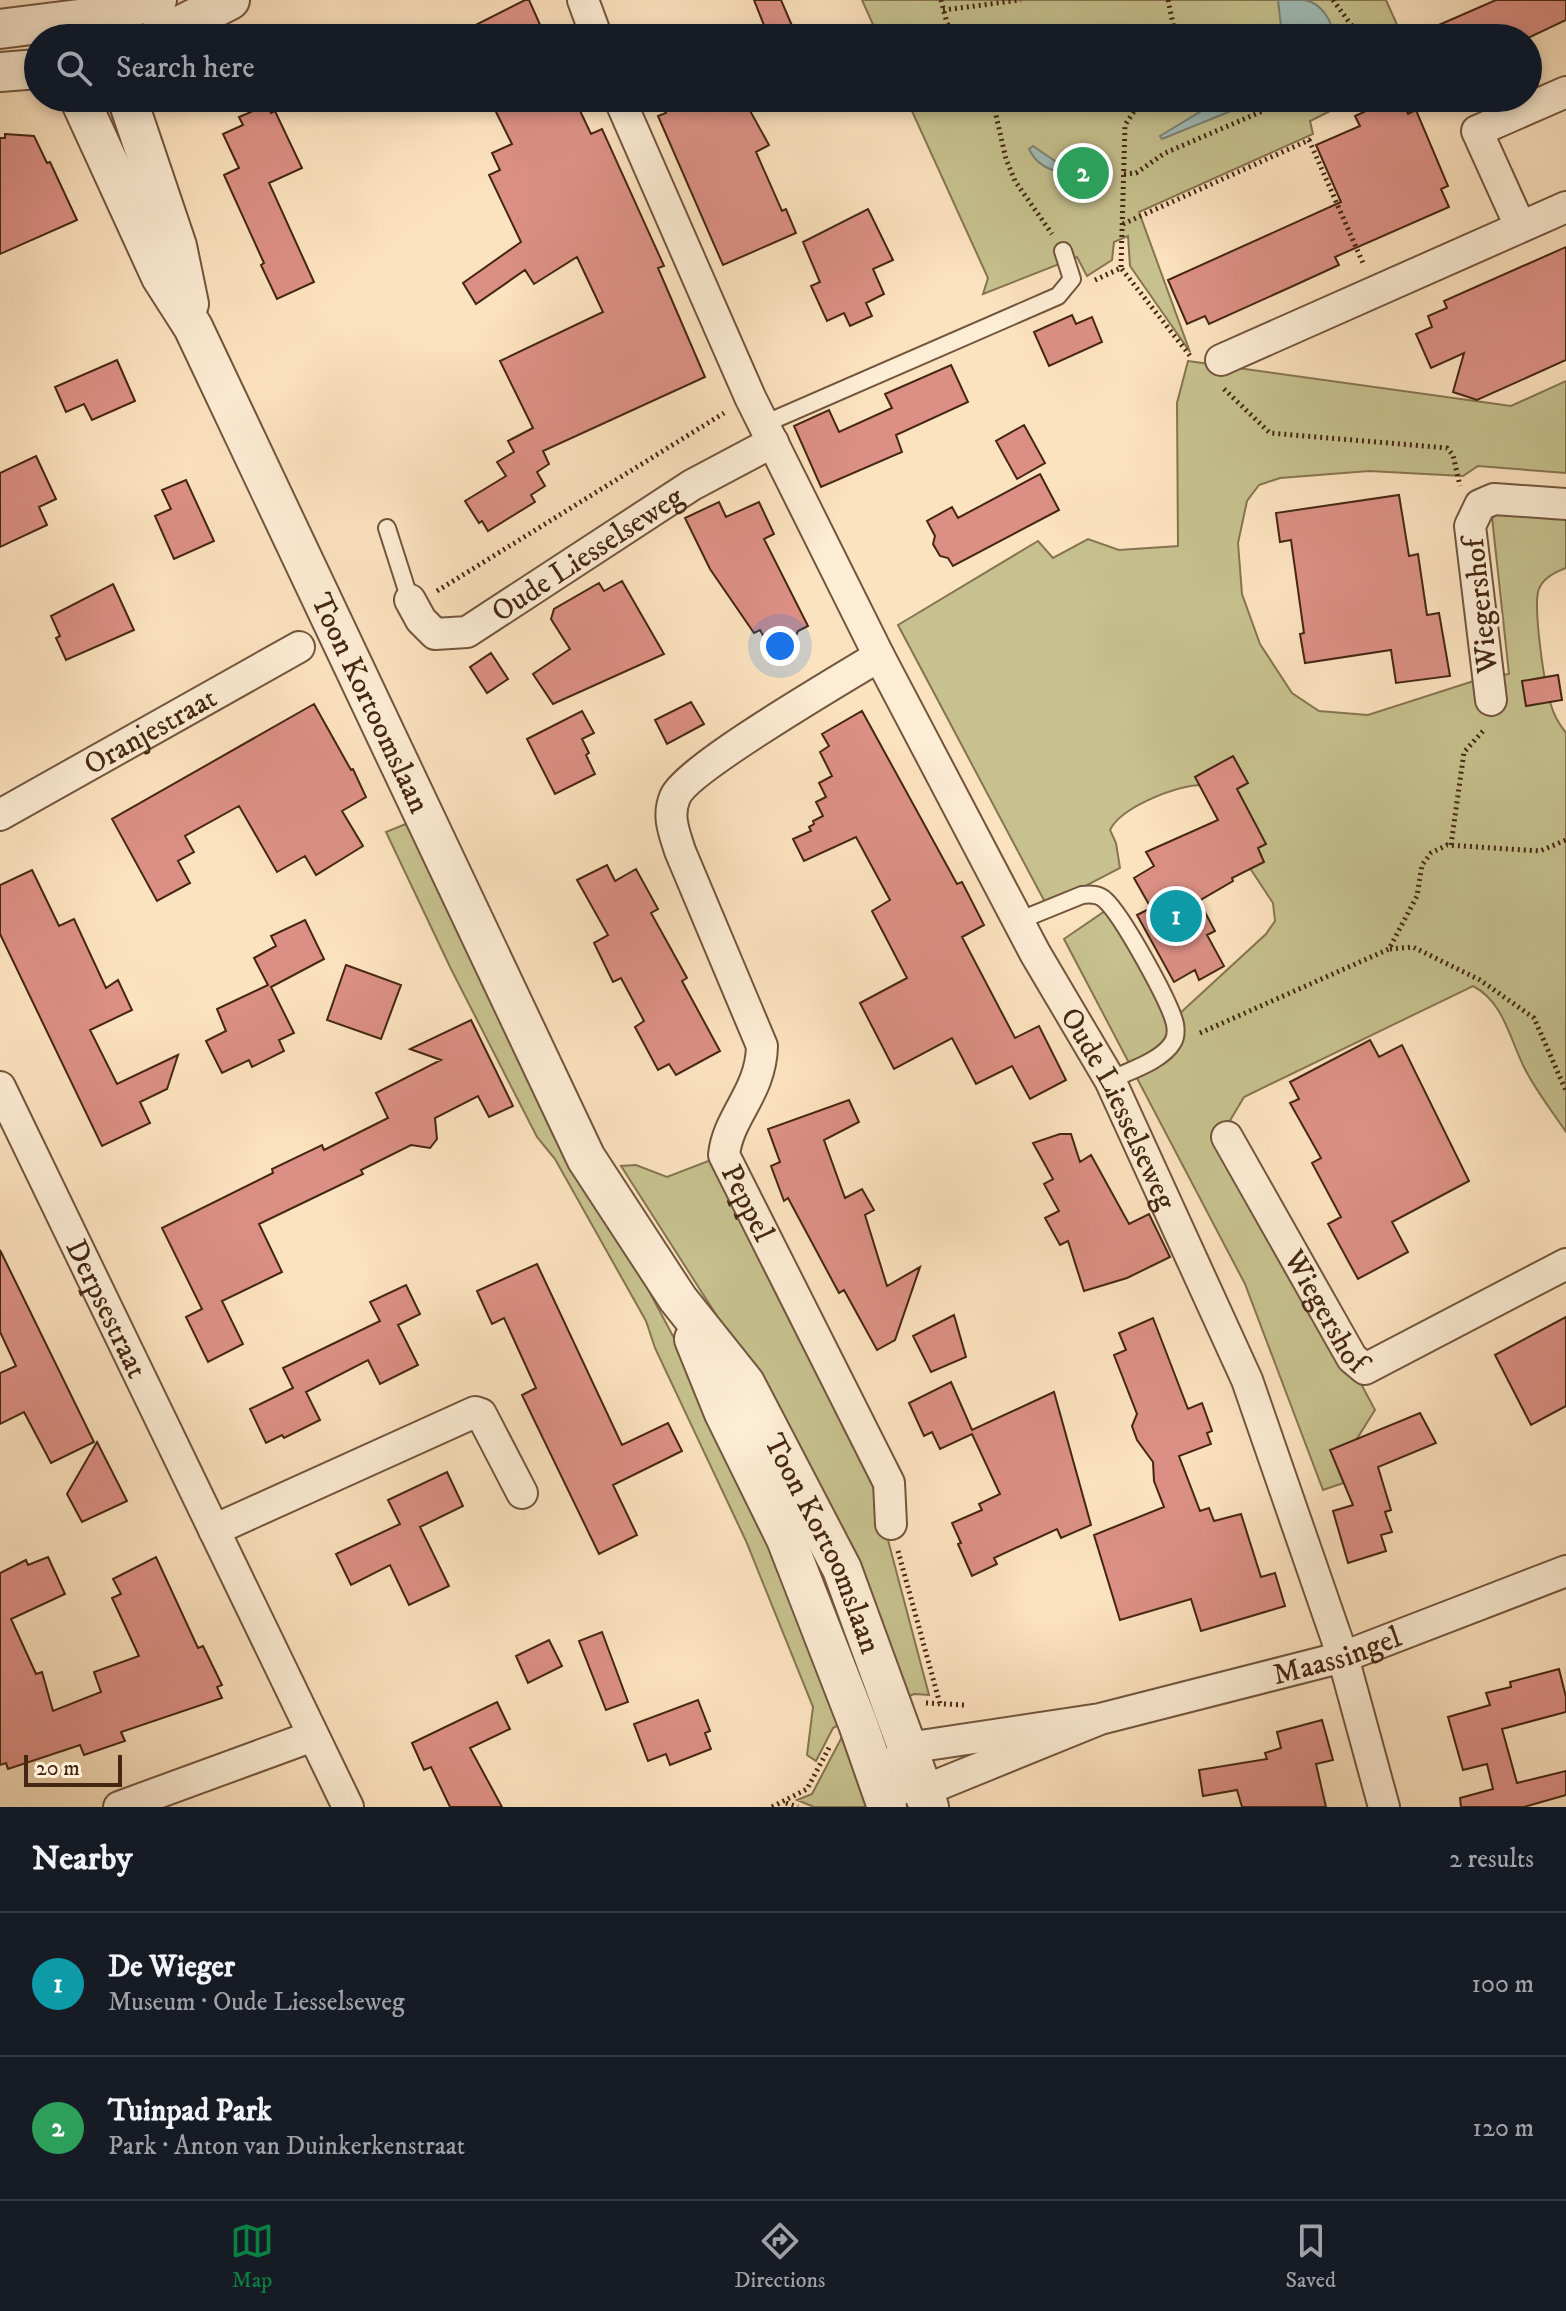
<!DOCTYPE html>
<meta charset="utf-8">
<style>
:root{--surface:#171b24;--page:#242831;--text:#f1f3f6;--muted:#9ea1a6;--line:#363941;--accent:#0b8043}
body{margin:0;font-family:"IM FELL DW Pica",serif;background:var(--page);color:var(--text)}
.scale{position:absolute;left:24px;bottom:20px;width:98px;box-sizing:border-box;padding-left:8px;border:4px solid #452612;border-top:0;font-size:22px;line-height:28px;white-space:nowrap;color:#452612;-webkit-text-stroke:6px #fdedd5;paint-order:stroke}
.you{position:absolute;left:780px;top:646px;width:28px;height:28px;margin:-20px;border:6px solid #fff;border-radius:50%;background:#1a73e8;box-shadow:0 0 0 12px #1a73e833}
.badge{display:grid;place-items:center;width:52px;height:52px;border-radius:50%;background:var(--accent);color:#fff;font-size:26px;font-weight:700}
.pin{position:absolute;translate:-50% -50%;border:4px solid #fff;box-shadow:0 2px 8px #0006}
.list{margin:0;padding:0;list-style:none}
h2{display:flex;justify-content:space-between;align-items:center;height:104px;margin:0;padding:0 32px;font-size:34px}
h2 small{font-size:26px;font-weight:400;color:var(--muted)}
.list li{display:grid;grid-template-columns:52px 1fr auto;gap:24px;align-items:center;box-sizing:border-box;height:144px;padding:0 32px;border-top:2px solid var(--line)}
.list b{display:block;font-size:30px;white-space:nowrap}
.list p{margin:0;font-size:26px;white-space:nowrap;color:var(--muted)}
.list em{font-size:26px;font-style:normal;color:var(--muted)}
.icon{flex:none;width:44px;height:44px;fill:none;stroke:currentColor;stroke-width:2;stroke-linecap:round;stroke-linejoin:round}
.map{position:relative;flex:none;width:1566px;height:1807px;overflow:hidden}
.search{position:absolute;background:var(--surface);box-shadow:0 4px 12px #0003;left:24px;right:24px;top:24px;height:88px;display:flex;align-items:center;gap:20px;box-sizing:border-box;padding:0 28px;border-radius:44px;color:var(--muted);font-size:30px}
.sheet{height:392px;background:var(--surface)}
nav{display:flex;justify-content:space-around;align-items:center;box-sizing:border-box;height:112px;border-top:2px solid var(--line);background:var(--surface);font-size:22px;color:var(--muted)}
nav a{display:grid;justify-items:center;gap:4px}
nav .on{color:var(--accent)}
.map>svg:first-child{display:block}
.green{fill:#c6c18e;stroke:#867450;stroke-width:2}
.water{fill:#a0bdb8;stroke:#7c8176;stroke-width:2}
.building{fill:#dc9085;stroke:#452612;stroke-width:2}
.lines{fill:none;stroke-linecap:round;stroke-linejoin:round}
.service-casing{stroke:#73553d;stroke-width:20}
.minor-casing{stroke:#73553d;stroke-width:34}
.tertiary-casing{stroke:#73553d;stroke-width:42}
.path{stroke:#452612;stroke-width:5;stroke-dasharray:2 4;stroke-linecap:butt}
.service{stroke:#fdedd5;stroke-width:16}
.minor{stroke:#fdedd5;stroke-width:30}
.tertiary{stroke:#fdedd5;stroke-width:38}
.labels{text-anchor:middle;stroke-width:6;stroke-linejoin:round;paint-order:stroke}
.street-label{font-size:30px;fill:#452612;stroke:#fdedd5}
</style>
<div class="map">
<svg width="1566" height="1807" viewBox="0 0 1566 1807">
<rect width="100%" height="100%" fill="#fce3bf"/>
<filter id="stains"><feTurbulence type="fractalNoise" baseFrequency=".0025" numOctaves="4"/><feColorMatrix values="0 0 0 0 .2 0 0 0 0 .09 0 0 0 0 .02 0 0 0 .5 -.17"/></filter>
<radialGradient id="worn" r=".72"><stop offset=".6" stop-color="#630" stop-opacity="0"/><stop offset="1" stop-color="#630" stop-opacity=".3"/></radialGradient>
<!-- green -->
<path class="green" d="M 862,0 L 1386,0 L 1403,38 L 879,38 Z
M 906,98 L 1356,98 L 1310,121 L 1313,134 L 1139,212 L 1190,352 L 1130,266 L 1128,236 L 1114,242 L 1112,260 L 1087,276 L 1077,257 L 983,294 L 988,278 Z
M 1188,361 L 1511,406 L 1566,381 L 1566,473 L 1478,466 L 1463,476 L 1369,471 L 1280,478 L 1259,485 L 1247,501 L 1238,543 L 1242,594 L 1260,644 L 1292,693 L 1319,711 L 1368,715 L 1483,678 L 1509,674 L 1491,508 L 1566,508 L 1566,568 C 1555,572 1541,579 1538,592 C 1534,612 1544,685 1551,705 C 1554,716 1559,724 1566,733 L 1566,1132 C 1552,1111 1536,1091 1525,1069 C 1510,1040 1504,1002 1473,986 L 1244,1097 L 1225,1129 L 1375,1410 L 1348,1453 L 1355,1479 L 1323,1490 L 1245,1284 L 1064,939 L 1108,909 L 1177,1016 L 1266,934 L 1275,921 L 1273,903 L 1230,838 L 1203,785 C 1177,785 1121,807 1110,830 L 1116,843 L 1120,868 L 1047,906 L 898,625 L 1038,541 L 1053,558 L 1088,539 L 1119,550 L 1178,546 L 1177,403 Z
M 408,823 L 599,1197 L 724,1432 L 844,1722 L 833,1728 L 816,1761 L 807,1755 L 813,1707 L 746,1541 L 655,1348 L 646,1321 L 555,1159 L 537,1137 L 451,969 L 386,832 Z
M 711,1160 L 885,1485 L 884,1525 L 929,1695 L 914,1694 L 905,1698 L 747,1363 L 621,1166 L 636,1165 L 667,1177 Z
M 843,1735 L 876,1807 L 814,1807 L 797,1800 L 812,1794 Z"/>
<!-- water -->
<path class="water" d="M 1278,0 C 1286,0 1295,0 1304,0 C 1320,2 1335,22 1332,38 L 1279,38 L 1281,26 Z
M 1223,98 L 1263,98 L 1162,139 L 1160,136 Z
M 1033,146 C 1065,168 1065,171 1105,165 L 1107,168 C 1081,175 1043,179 1029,149 Z"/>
<!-- building -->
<path class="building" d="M 525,0 L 529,0 L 546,38 L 450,38 Z
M 754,0 L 781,0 L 793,28 L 769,38 Z
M 1496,0 L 1566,0 L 1566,20 L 1528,38 L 1409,38 Z
M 489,98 L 574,98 L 591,134 L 602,129 L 664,266 L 658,268 L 705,377 L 543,451 L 549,464 L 537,472 L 545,486 L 531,495 L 535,502 L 488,531 L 482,521 L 479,523 L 465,501 L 506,476 L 497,462 L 514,452 L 508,441 L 533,428 L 500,361 L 603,312 L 577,257 L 534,284 L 525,270 L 476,304 L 463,283 L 521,242 L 489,175 L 500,170 L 492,153 L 512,144 Z
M 659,98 L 726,98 L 729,104 L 743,98 L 769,145 L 756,152 L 782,211 L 786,209 L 796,233 L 723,265 L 658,116 L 666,113 Z
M 1394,98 L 1401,98 L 1408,114 L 1416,110 L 1448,186 L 1441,189 L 1449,207 L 1335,257 L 1339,265 L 1293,286 L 1209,324 L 1205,316 L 1187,324 L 1168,280 L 1341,202 L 1316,145 L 1360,126 L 1355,116 Z
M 267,105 L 271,113 L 275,111 L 302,168 L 269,183 L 314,282 L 277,299 L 261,265 L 264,263 L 224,175 L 239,168 L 223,134 L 243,125 L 239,117 Z
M 5,134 L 34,136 L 47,163 L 50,162 L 77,220 L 0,254 L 0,138 L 5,138 Z
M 868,209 L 893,260 L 873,269 L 884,294 L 866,303 L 872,316 L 850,326 L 844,313 L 827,321 L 811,286 L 820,282 L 803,242 Z
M 1566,247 L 1566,360 L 1477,400 L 1453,392 L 1464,353 L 1431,368 L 1416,334 L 1432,327 L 1428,316 L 1447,308 L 1444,301 Z
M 1072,315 L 1076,324 L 1092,317 L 1102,342 L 1049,366 L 1034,332 Z
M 117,360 L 135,401 L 92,420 L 84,404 L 66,412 L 55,387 Z
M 951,365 L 968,402 L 896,435 L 902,452 L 821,487 L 794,426 L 829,410 L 839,432 L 892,408 L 885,394 Z
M 1024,425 L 1045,463 L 1017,479 L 996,441 Z
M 36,456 L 56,499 L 39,507 L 47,525 L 0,547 L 0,473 Z
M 1040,474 L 1059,510 L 953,566 L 948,558 L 940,556 L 933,544 L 935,536 L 927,521 L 952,507 L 958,518 Z
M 186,480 L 214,541 L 174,559 L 155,516 L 171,509 L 162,490 Z
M 1399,495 L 1409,556 L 1418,554 L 1427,615 L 1439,613 L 1450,676 L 1396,683 L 1391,650 L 1305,663 L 1300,634 L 1304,633 L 1291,540 L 1280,542 L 1276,513 Z
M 719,502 L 726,517 L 759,502 L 774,534 L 764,539 L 808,626 L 798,631 L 792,645 L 780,647 L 768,644 L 760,630 L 754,633 L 710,569 L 685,518 Z
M 622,581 L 664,654 L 553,704 L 533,674 L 570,649 L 551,619 L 554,609 L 599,583 L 604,591 Z
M 113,584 L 134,630 L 66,660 L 56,638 L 60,636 L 51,616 Z
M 491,653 L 508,679 L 487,693 L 470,667 Z
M 1558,675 L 1562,700 L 1526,706 L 1522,681 Z
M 691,702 L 704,724 L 667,744 L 655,720 Z
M 314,704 L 351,770 L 353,769 L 366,797 L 342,811 L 363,846 L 316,875 L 305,856 L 277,872 L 239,806 L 185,836 L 194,852 L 178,861 L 190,883 L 157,901 L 112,819 Z
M 582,711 L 594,733 L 582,739 L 589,753 L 586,755 L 595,774 L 555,794 L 527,739 Z
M 862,711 L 957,884 L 962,882 L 984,925 L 962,937 L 1015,1038 L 1039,1026 L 1066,1080 L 1030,1099 L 1012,1066 L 976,1084 L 952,1038 L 894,1069 L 860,1003 L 907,978 L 872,911 L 890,900 L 856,837 L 804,861 L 793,839 L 811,831 L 809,827 L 814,824 L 813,821 L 823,816 L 816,802 L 826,797 L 819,783 L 832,776 L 820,752 L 829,746 L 822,734 Z
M 1233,756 L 1248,783 L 1237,789 L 1266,844 L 1258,848 L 1264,862 L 1232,878 L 1233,881 L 1199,901 L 1215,931 L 1207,935 L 1224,966 L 1199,980 L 1195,970 L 1174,982 L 1137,915 L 1151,908 L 1134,878 L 1154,866 L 1146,852 L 1218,820 L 1195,777 Z
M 607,865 L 615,881 L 636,869 L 658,909 L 651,913 L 687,978 L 682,981 L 720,1051 L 676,1075 L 669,1064 L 658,1070 L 635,1027 L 644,1021 L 621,978 L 613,982 L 594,943 L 608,935 L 577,880 Z
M 32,870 L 59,926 L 74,919 L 106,988 L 118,980 L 132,1010 L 90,1030 L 117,1084 L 178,1055 L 167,1089 L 140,1102 L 150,1123 L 102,1146 L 0,934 L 0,885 Z
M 305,920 L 324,959 L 271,987 L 294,1033 L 279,1040 L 284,1051 L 252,1067 L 249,1060 L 222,1073 L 206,1041 L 226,1031 L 217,1009 L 268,985 L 254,958 L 276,946 L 271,936 Z
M 346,965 L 401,985 L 381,1039 L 327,1020 Z
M 471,1020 L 513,1106 L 489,1117 L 478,1096 L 435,1118 L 437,1139 L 430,1148 L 411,1145 L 361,1170 L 363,1174 L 259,1224 L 282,1272 L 222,1301 L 243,1344 L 208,1362 L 186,1317 L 202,1309 L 162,1228 L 273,1173 L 272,1169 L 322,1145 L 324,1150 L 388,1118 L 376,1093 L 441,1060 L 410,1049 Z
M 1370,1040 L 1379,1057 L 1402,1045 L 1469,1181 L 1392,1222 L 1408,1252 L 1358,1279 L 1328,1224 L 1341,1217 L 1312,1163 L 1321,1158 L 1290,1103 L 1299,1099 L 1290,1082 Z
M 849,1100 L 859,1122 L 824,1140 L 845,1198 L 862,1189 L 874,1210 L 865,1215 L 887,1286 L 920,1267 L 895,1340 L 877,1350 L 844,1290 L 839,1293 L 788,1198 L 784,1201 L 771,1166 L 780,1162 L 768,1129 Z
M 1060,1134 L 1071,1134 L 1080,1162 L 1091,1155 L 1129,1224 L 1149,1214 L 1170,1257 L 1127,1278 L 1084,1291 L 1068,1241 L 1060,1245 L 1045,1218 L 1059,1211 L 1044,1184 L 1053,1179 L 1033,1143 Z
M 0,1250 L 94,1442 L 51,1463 L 24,1412 L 0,1424 L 0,1373 L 16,1366 L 0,1332 Z
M 537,1264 L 622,1445 L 668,1423 L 682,1451 L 613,1485 L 637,1535 L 599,1554 L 522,1395 L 536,1388 L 504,1318 L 492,1324 L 477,1291 Z
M 406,1285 L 420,1314 L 398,1325 L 418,1365 L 380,1384 L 368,1360 L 306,1392 L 320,1420 L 284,1438 L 282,1435 L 266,1443 L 250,1409 L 293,1388 L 283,1368 L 380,1321 L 370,1302 Z
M 954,1315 L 966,1357 L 931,1372 L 913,1336 Z
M 1566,1317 L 1566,1406 L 1531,1425 L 1495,1355 Z
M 1153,1318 L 1188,1409 L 1202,1403 L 1212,1431 L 1207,1433 L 1211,1444 L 1179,1456 L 1200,1511 L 1209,1508 L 1214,1521 L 1241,1514 L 1261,1577 L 1275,1573 L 1285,1606 L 1201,1631 L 1191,1599 L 1120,1620 L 1094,1535 L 1164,1507 L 1154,1481 L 1153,1462 L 1137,1440 L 1132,1426 L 1137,1414 L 1114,1355 L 1126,1350 L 1119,1333 Z
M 951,1382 L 972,1430 L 1054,1392 L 1091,1525 L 1061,1538 L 1057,1529 L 994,1558 L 997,1564 L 972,1576 L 958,1544 L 961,1543 L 952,1523 L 982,1510 L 979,1504 L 1000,1494 L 972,1434 L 940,1449 L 932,1432 L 924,1436 L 909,1403 Z
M 1420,1413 L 1436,1443 L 1378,1467 L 1391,1510 L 1385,1512 L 1392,1532 L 1381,1535 L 1386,1551 L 1348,1563 L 1333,1511 L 1353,1505 L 1330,1450 Z
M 97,1442 L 127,1501 L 82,1522 L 67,1494 Z
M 447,1472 L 463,1506 L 420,1527 L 449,1586 L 409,1605 L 390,1565 L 351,1585 L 336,1554 L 400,1524 L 388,1500 Z
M 48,1557 L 65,1594 L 11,1619 L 36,1674 L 42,1672 L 53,1711 L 101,1692 L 94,1672 L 139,1656 L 112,1598 L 121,1594 L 113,1579 L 156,1557 L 198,1648 L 203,1646 L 222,1685 L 217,1687 L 222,1698 L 121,1732 L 125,1741 L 84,1755 L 80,1745 L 8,1769 L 6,1763 L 0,1765 L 0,1573 L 26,1560 L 28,1565 Z
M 602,1632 L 628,1702 L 606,1710 L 579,1641 Z
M 549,1640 L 562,1666 L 528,1683 L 516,1656 Z
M 1559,1669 L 1566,1697 L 1566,1712 L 1502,1729 L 1517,1783 L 1566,1771 L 1566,1795 L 1524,1807 L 1461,1807 L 1460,1798 L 1493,1789 L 1487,1764 L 1463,1770 L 1448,1717 L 1490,1705 L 1486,1693 L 1511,1687 L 1510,1682 Z
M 698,1700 L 710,1731 L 705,1733 L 711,1749 L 670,1765 L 666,1754 L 648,1761 L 634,1724 Z
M 497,1702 L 510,1729 L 470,1748 L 502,1807 L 450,1807 L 431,1767 L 424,1770 L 412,1743 Z
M 1322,1720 L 1333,1760 L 1316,1764 L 1326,1807 L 1242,1807 L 1237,1790 L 1203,1796 L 1199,1770 L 1267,1759 L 1265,1753 L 1281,1748 L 1277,1732 Z"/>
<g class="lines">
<defs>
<path id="service" d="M 764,424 L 1058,296 L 1072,279 L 1063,251
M 387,528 L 410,600
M 1018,921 L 1082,895 C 1091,894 1099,894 1105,900 C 1122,915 1170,1002 1175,1024 C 1176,1030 1176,1037 1173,1042 C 1162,1061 1129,1071 1110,1080"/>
<g id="minor">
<path d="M 583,0 L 597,38"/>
<path id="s1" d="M 619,98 L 750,397 L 879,656 L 1035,953 L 1110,1080 L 1247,1380 L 1343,1657 L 1384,1807"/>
<path d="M 1520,226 L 1477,131 L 1566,92"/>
<path d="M 1221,360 L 1566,207"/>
<path id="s2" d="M 410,600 L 421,620 L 435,634 L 467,632 L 692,485 L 773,442"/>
<path id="s3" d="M 879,656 C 844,678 687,768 675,797 C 667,816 674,832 680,851 L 762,1046 C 761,1093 728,1116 724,1155 L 889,1483 L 891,1524"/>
<path d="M 1491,700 L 1470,526 L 1480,505 L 1494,499 L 1566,504"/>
<path id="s4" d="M 0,815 L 299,647"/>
<path id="s5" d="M 0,1087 L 348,1807"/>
<path id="s6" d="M 1227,1137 L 1352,1358 L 1365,1369 L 1566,1264"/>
<path d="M 214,1530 L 475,1412 L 481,1414 L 522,1493"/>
<path id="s7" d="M 1100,1719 L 923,1791 L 878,1782 L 907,1748 L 1100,1719 L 1343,1657 L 1566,1571"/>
<path d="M 119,1807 L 313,1736"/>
</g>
<g id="tertiary">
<path d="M 0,29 L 95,17 L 157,0"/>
<path d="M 156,38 L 230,0"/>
<path d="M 0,72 L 38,69"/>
<path id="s8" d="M 79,98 L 161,277 L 193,327 L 586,1158 L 678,1299 L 745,1383 L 842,1569 L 929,1807"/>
<path d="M 127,98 L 177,246 L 189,304"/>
<path d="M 694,1339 L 724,1413 L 786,1539 L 858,1724 L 887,1807"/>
</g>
</defs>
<!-- service casing -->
<use href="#service" class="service-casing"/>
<!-- minor casing -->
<use href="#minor" class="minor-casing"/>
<!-- tertiary casing -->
<use href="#tertiary" class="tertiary-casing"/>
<!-- path -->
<path class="path" d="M 941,0 L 947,23 L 955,38
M 1168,0 L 1176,38
M 1333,0 L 1352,26 L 1353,38
M 943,10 L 1021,0
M 992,98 L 1006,159 L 1015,181 L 1052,234
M 1124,174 L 1136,173 L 1165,153 L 1293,98
M 1123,224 L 1309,140 L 1363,263
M 1121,267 L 1125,125 L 1143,98
M 1095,280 L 1121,268 L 1191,357
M 1224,389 L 1270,433 L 1447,448 L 1453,455 L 1460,486
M 437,591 L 724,413
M 1451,845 L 1464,752 L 1484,730
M 1390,949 L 1413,947 L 1480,980 L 1534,1018 L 1566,1091
M 1200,1033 L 1389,949 L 1417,896 L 1422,865 L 1431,853 L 1447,845 L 1540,851 L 1566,840
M 898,1551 L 940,1704
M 926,1703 L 964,1705
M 786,1803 L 798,1807
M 772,1807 L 807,1789 L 830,1746"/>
<!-- service -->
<use href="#service" class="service"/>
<!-- minor -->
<use href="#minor" class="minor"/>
<!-- tertiary -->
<use href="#tertiary" class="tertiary"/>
</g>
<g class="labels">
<!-- street labels -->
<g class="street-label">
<text dy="10" stroke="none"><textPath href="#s2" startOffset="218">Oude Liesselseweg</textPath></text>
<text transform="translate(1480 606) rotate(-96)" y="10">Wiegershof</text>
<text dy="10" stroke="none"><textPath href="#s8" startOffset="672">Toon Kortoomslaan</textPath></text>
<text dy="10" stroke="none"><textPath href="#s4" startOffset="172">Oranjestraat</textPath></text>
<text dy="10" stroke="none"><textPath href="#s1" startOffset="1128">Oude Liesselseweg</textPath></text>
<text dy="10" stroke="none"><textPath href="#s3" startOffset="686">Peppel</textPath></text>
<text dy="10" stroke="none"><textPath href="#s6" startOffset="200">Wiegershof</textPath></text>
<text dy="10" stroke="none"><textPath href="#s5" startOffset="246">Derpsestraat</textPath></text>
<text dy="10" stroke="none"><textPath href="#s8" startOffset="1630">Toon Kortoomslaan</textPath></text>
<text dy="10" stroke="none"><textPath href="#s7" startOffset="722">Maassingel</textPath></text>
</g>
</g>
<rect width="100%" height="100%" filter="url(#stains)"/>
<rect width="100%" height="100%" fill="url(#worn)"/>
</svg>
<div class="scale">20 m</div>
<div class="you"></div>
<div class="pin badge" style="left:1176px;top:916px;background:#0f9aa8">1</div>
<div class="pin badge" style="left:1083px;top:173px;background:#2e9e5b">2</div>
<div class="search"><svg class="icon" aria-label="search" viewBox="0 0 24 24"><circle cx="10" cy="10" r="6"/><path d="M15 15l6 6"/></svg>Search here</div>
</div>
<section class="sheet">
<h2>Nearby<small>2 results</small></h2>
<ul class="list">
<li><span class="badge" style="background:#0f9aa8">1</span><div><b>De Wieger</b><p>Museum · Oude Liesselseweg</p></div><em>100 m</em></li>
<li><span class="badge" style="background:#2e9e5b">2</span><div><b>Tuinpad Park</b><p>Park · Anton van Duinkerkenstraat</p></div><em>120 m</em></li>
</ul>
</section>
<nav>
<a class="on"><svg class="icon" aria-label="map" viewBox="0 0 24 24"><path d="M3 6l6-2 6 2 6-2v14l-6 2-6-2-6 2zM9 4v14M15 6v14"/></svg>Map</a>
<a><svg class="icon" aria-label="directions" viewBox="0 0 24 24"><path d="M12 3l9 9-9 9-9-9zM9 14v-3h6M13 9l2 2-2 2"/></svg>Directions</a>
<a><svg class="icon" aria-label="saved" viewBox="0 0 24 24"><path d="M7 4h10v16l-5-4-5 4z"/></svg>Saved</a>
</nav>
